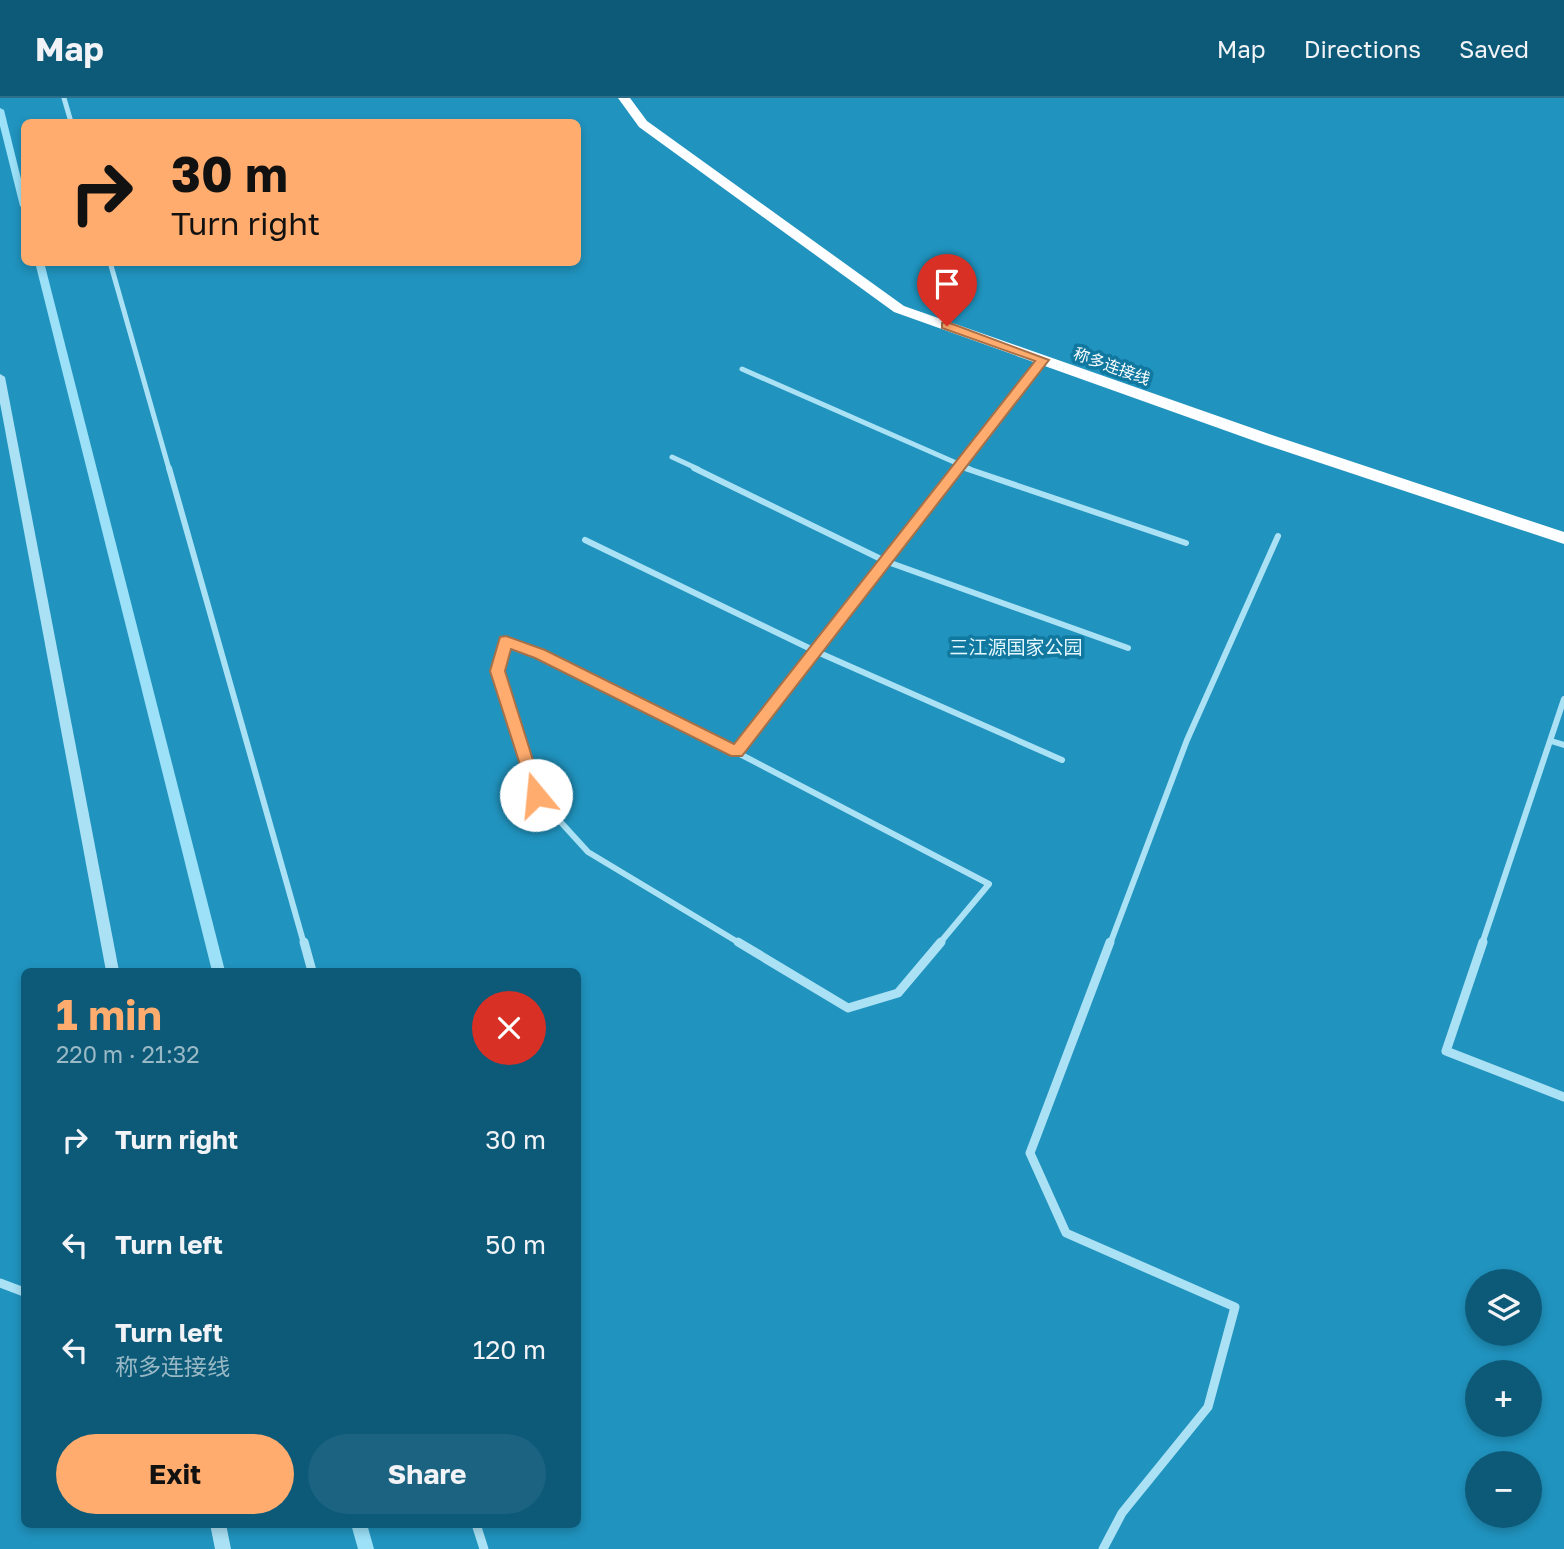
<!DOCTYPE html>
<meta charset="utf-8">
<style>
body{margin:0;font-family:"Golos Text","Noto Sans SC",sans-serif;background:#1b6380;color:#f1f3f6;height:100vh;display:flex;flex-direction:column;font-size:26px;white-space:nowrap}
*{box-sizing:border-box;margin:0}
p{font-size:23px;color:#9ab9c6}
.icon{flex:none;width:38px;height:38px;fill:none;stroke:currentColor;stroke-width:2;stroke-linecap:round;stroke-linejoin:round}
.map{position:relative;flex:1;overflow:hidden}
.side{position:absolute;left:21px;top:870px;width:560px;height:560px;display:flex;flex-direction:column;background:#0d5a78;border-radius:10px;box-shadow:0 4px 10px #0003}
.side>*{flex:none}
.hud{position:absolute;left:21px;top:21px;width:560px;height:147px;border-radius:10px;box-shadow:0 4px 10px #0003;background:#ffac6e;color:#111;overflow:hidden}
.controls{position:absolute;left:1465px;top:1171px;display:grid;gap:14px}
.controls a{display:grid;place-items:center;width:77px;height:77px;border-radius:50%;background:#0d5a78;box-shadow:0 4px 10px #0003;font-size:35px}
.pin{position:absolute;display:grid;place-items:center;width:60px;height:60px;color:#fff;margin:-72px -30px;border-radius:50% 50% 50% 0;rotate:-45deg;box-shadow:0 0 7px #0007}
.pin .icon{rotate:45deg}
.me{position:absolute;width:77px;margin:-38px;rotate:343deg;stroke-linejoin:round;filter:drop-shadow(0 0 5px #0008)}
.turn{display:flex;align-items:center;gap:24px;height:147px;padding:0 35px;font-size:32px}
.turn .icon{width:91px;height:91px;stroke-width:2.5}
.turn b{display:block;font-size:49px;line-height:60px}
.round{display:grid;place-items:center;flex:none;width:74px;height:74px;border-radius:37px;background:#1b6380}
.overview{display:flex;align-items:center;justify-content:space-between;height:119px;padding:0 35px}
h1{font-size:42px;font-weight:700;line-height:52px;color:#ffac6e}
.button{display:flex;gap:14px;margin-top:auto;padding:14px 35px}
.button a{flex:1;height:80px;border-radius:42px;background:#ffac6e;color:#111;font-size:28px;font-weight:700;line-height:80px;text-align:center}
.button a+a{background:#1b6380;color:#f1f3f6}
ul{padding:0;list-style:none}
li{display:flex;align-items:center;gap:21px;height:105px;padding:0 35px}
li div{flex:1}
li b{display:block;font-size:26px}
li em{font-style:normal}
header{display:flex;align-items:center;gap:42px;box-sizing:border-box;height:98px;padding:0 35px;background:#0d5a78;border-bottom:2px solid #2d6f8a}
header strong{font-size:33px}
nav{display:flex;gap:38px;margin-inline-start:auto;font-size:24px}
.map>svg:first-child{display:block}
.green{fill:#2093be;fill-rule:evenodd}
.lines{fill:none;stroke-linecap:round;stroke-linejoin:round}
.stream{fill:#9ce1f8;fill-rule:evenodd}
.minor-far2{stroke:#aae1f5;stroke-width:5}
.minor-far1{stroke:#aae1f5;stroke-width:6}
.minor{stroke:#aae1f5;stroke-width:9}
.tertiary{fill:#aae1f5;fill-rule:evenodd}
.trunk{fill:#fcfeff;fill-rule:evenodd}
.route{fill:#ffac6e;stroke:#a67048;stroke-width:2}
.labels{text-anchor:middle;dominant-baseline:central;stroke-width:7;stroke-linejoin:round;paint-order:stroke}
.far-street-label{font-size:16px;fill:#fff;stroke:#1178a0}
.park-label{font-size:19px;fill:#e5f8fe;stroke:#1178a0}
</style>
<header>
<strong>Map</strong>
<nav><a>Map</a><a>Directions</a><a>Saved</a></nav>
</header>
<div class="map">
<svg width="1564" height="1451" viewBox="0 0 1564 1451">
<rect width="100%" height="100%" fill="#1178a0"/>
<path class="green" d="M 0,0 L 1564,0 L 1564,1451 L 0,1451 ZM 24,24 L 578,24 L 578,164 L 24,164 ZM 24,873 L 578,873 L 578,1426 L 24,1426 ZM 1477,1183 L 1530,1183 L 1530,1236 L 1477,1236 ZM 1477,1274 L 1530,1274 L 1530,1326 L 1477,1326 ZM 1477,1365 L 1530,1365 L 1530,1418 L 1477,1418 Z"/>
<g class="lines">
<g class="stream">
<path d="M 0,10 L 4,12 L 24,93 L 24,111 L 20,108 L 0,28 Z"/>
<path d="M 35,164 L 44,164 L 225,873 L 212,873 Z"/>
<path d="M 351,1426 L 367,1426 L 374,1451 L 358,1451 Z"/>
</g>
<g class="minor-far2">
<path d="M 64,0 L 71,24"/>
<path d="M 110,164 L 169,371"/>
<path d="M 742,271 L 970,371"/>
<path d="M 672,359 L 698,371"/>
<path d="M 957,371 L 1043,262"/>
</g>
<g class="minor-far1">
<path d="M 169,370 L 304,846"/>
<path d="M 694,370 L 885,463 L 1128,550"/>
<path d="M 965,370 L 1186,445"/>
<path d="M 585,442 L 815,553 L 1062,662"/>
<path d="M 1551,643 L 1564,647"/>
<path d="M 736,654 L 959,370"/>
<path d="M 741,846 L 588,754 L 536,697 L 498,573 L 506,543 L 540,556 L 736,654 L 989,786 L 939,846"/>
<path d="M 1110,846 L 1187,642 L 1278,438"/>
<path d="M 1482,846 L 1564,601"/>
</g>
<g class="minor">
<path d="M 304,844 L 312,873"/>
<path d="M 738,844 L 848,910 L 898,895 L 941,844"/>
<path d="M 1483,844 L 1446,953 L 1564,999"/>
<path d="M 0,1185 L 24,1194"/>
<path d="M 476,1426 L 484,1451"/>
<path d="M 1103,1451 L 1122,1415 L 1208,1309 L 1235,1209 L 1066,1135 L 1030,1055 L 1110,844"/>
</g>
<g class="tertiary">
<path d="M 0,276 L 5,279 L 119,873 L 106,873 L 0,305 Z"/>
<path d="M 210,1426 L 226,1426 L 231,1451 L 215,1451 Z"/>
</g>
<path class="trunk" d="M 618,0 L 630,0 L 647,23 L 904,208 L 1275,338 L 1564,434 L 1564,446 L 1263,346 L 894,214 L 639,29 Z"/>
</g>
<path class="route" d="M 947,224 L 1049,262 L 742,658 L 731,658 L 535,560 L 511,551 L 505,573 L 544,697 L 536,703 L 531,701 L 490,573 L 500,539 L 506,538 L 545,552 L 734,646 L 1035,263 L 942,230 L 942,225 Z"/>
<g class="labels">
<g class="far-street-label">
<text transform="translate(1112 268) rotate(20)">称多连接线</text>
</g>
<g class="park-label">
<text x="1016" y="548">三江源国家公园</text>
</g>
</g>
</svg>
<div class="controls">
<a><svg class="icon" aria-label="layers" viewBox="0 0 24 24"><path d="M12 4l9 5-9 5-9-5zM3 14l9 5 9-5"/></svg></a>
<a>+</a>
<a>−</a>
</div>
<div class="pin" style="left:947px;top:228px;background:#d93025"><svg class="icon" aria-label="arrive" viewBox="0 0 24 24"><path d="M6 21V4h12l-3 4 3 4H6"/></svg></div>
<svg class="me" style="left:536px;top:697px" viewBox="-20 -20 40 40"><circle r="19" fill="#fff"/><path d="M0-13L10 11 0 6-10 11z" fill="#ffac6e"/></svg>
<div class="hud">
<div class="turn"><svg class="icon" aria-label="right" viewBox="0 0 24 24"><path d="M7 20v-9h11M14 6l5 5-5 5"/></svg><div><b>30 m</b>Turn right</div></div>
</div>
<section class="side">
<div class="overview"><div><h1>1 min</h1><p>220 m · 21:32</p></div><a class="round" style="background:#d93025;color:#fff"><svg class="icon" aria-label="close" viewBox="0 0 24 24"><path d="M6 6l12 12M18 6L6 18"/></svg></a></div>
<ul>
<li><svg class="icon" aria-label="right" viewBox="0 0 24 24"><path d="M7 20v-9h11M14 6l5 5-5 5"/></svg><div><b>Turn right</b></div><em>30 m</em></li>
<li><svg class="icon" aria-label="left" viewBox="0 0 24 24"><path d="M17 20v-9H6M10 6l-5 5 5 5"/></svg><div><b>Turn left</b></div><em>50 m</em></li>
<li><svg class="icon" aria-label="left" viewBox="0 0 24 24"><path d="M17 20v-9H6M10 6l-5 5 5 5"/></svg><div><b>Turn left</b><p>称多连接线</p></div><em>120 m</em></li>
</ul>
<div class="button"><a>Exit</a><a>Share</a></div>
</section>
</div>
